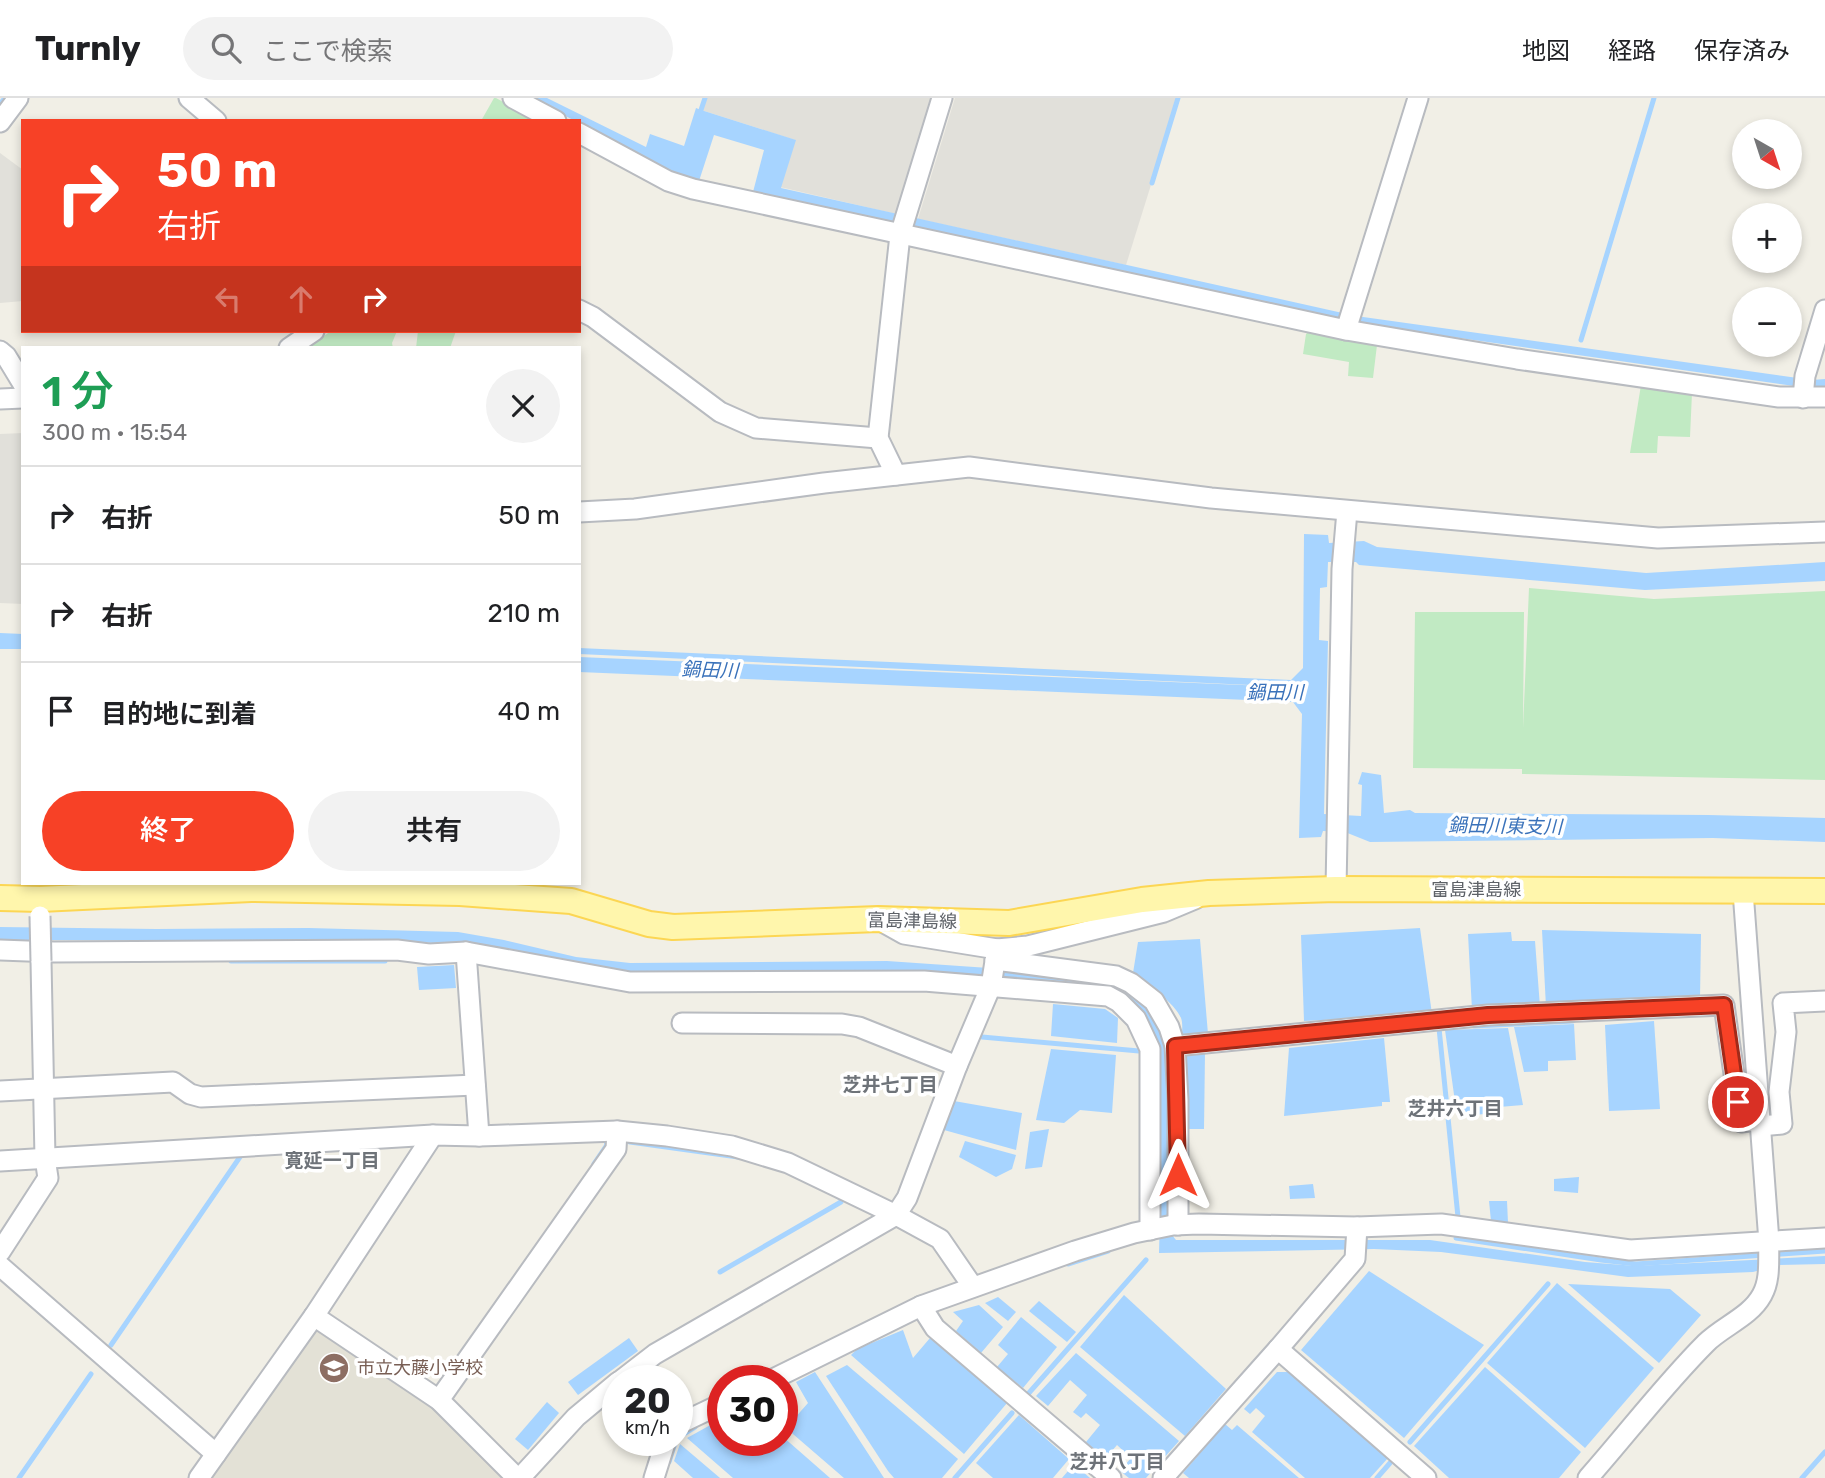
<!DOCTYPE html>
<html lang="ja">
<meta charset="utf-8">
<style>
body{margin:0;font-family:Rubik,"Noto Sans JP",sans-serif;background:#f2f2f2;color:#202124;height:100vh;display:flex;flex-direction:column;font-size:26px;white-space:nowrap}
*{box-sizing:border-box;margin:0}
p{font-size:23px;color:#757577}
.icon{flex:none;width:38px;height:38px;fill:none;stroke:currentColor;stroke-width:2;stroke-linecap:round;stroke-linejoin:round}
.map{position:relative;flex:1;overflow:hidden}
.sheet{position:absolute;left:21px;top:248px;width:560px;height:539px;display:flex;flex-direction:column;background:#fff;border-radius:0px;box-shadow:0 4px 10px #0003}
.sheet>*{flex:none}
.banner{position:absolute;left:21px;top:21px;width:560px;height:214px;border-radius:0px;box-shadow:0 4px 10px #0003;background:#f74126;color:#fff;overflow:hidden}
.needle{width:46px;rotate:141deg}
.fabs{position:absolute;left:1732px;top:21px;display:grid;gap:14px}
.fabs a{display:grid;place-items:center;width:70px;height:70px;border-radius:50%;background:#fff;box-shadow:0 4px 10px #0003;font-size:35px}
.speed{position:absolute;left:602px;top:1267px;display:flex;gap:14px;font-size:35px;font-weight:700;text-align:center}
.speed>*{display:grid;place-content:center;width:91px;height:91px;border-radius:50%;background:#fff;box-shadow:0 4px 10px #0003;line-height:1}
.speed small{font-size:18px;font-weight:400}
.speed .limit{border:10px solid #d22;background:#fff;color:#111}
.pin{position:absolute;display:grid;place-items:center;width:60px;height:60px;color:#fff;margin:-30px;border:4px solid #fff;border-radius:50%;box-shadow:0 2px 7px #0007}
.me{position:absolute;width:77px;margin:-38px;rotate:0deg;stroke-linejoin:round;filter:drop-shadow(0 0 5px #0008)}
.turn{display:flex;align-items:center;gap:24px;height:147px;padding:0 21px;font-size:32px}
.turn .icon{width:91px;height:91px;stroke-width:2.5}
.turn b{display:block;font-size:49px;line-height:60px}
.lanes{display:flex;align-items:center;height:66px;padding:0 21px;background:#0003;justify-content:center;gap:35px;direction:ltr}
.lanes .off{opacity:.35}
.round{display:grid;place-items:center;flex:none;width:74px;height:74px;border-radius:37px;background:#f2f2f2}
.headline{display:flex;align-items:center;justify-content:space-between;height:119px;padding:0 21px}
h1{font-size:42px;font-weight:600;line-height:52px;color:#1e9e55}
.button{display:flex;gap:14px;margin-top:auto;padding:14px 21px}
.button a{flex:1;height:80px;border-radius:42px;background:#f74126;color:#fff;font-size:28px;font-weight:600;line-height:80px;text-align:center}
.button a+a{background:#f2f2f2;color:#202124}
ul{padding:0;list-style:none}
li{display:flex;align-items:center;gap:21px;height:98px;padding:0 21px;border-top:2px solid #e0e0e0}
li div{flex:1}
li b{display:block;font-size:26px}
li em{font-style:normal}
header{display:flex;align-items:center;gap:42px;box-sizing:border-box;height:98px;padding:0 35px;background:#fff;border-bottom:2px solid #e0e0e0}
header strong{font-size:33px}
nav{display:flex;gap:38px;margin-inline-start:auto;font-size:24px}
.search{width:490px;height:63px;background:#f2f2f2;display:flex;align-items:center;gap:18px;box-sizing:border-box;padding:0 24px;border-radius:38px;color:#757577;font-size:26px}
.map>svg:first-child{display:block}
.industrial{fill:#e1e0da}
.education{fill:#e3e1d6}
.green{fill:#c1eac3}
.water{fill:#a7d4ff}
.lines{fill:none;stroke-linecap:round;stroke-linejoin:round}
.stream{stroke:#a7d4ff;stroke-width:5}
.minor-casing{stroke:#b8bbc0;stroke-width:23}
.major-casing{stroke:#fcd653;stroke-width:28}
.minor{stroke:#fff;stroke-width:19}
.major{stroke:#fff6ac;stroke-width:24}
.minor-bridge-casing{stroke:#b8bbc0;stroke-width:23;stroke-linecap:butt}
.minor-bridge{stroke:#fff;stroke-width:19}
.route-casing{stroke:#a12a19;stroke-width:18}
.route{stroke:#f74126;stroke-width:12}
.labels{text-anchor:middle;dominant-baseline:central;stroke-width:7;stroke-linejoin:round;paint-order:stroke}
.street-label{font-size:18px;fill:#5d6167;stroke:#fff}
.education-label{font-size:18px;fill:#785e54;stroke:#fff;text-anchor:start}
.water-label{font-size:19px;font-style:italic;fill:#3a72ba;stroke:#fff}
.neighbourhood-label{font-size:19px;font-weight:bold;fill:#6e7379;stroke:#fff}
</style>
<header>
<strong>Turnly</strong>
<div class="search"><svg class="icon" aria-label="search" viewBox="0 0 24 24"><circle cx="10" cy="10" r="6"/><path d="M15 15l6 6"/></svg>ここで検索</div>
<nav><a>地図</a><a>経路</a><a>保存済み</a></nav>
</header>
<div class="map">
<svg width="1825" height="1380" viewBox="0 0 1825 1380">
<rect width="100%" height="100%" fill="#f1efe6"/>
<g class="industrial">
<path d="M 705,0 L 932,0 L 896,116 L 780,89 L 795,42 L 701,12 Z"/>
<path d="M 955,0 L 1178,0 L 1126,167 L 918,121 Z"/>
<path d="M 0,55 L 23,72 L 23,203 L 0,205 Z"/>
<path d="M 23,335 L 23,506 L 0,505 L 0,336 Z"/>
</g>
<path class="education" d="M 322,1231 L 437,1308 L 506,1380 L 212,1380 L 313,1233 Z"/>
<g class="green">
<path d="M 494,0 L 496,0 L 537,23 L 481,23 Z"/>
<path d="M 1311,232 L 1377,247 L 1373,280 L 1348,278 L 1349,264 L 1303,256 L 1306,236 Z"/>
<path d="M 331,233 L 397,233 L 392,245 L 393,250 L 307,250 Z"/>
<path d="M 418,233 L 456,233 L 450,250 L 416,250 Z"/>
<path d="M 1641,287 L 1692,295 L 1690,339 L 1658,338 L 1657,355 L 1630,355 Z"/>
<path d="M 1529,490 L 1654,501 L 1825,493 L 1825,682 L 1522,676 L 1522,671 L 1413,670 L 1415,514 L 1524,514 L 1523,630 Z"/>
</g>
<g class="water">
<path d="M 532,0 L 547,0 L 646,49 L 650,36 L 684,48 L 696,10 L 701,12 L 796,42 L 781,90 L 1356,218 L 1812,282 L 1825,281 L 1825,288 L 1801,289 L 1355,225 L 753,94 L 764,52 L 714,37 L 699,83 L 671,77 L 579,25 L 579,23 L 575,23 Z"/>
<path d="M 1304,436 L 1328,437 L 1329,445 L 1364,443 L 1377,449 L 1646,475 L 1825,464 L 1825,483 L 1645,492 L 1359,467 L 1356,464 L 1328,464 L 1327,489 L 1320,490 L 1319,542 L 1328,543 L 1324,716 L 1361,718 L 1362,687 L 1358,686 L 1362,674 L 1381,677 L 1384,715 L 1410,712 L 1415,715 L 1708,717 L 1825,720 L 1825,744 L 1713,740 L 1370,744 L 1345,734 L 1323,733 L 1321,739 L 1299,740 L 1302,616 L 1293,604 L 579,574 L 579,559 L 1291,589 L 579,556 L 579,550 L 1291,582 L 1303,570 Z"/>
<path d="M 0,535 L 23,536 L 23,551 L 0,551 Z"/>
<path d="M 0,829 L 156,831 L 309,830 L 458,834 L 504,842 L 576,859 L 630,865 L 887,863 L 1090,877 L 1146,900 L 1169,951 L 1169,1121 L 1172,1137 L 1176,1142 L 1430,1142 L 1585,1164 L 1636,1168 L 1825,1158 L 1825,1166 L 1779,1167 L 1753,1174 L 1628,1179 L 1441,1154 L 1374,1151 L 1159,1155 L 1161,1078 L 1156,947 L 1133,905 L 936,875 L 884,872 L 621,875 L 447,846 L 403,843 L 0,842 Z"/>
<path d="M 1420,830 L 1432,916 L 1304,923 L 1301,837 Z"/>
<path d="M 1542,832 L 1701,836 L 1700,900 L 1546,909 Z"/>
<path d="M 1511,834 L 1512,843 L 1535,843 L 1540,909 L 1472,912 L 1468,836 Z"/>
<path d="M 1200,841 L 1208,936 L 1182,938 C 1182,933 1183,925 1181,920 C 1175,905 1146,885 1133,875 L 1138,844 Z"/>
<path d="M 454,867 L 456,890 L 419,892 L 417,869 Z"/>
<path d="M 1053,906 L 1105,911 L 1118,920 L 1117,945 L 1051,938 Z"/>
<path d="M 1654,923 L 1660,1011 L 1609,1013 L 1605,927 Z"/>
<path d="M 1574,926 L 1576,962 L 1548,963 L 1548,973 L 1524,974 L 1514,929 Z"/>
<path d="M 1508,930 L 1523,1007 L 1499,1009 L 1500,1015 L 1457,1018 L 1445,932 Z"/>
<path d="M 1384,940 L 1390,1004 L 1382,1004 L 1382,1008 L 1284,1018 L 1289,950 Z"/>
<path d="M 1051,951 L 1116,957 L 1112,1015 L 1080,1012 L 1064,1025 L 1036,1022 Z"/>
<path d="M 1205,955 L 1204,1031 L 1184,1031 L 1186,957 Z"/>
<path d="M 954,1003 L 1022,1015 L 1016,1052 L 944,1032 Z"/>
<path d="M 1049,1031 L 1042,1069 L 1025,1071 L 1030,1034 Z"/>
<path d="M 965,1043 L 1016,1057 L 1012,1071 L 996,1079 L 959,1059 Z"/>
<path d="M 1579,1079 L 1578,1095 L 1554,1093 L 1554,1081 Z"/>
<path d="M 1313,1086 L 1315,1100 L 1290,1101 L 1289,1088 Z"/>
<path d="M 1489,1103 L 1507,1103 L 1508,1125 L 1491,1123 Z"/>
<path d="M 1369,1173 L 1484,1247 L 1404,1340 L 1301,1252 Z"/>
<path d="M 1557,1185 L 1654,1270 L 1585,1350 L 1487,1265 Z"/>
<path d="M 1568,1186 L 1670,1191 L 1701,1217 L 1659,1265 Z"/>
<path d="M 1124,1197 L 1226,1291 L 1185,1338 L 1080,1249 Z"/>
<path d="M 998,1199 L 1016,1214 L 1008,1223 L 985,1205 Z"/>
<path d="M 1039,1203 L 1076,1234 L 1067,1244 L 1029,1213 Z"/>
<path d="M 979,1207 L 1003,1229 L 981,1255 L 956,1233 L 963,1223 L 953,1214 Z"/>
<path d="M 1021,1219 L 1057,1249 L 1023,1290 L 997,1269 L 1008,1256 L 998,1247 Z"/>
<path d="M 903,1232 L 913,1260 L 930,1240 L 1007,1305 L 964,1356 L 851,1257 L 857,1251 Z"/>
<path d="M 629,1240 L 638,1253 L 578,1297 L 568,1284 Z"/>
<path d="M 1076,1255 L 1179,1343 L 1146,1380 L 1129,1380 L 1120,1373 L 1131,1360 L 1117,1347 L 1105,1361 L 1086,1344 L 1100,1327 L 1086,1315 L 1081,1320 L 1073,1314 L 1087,1297 L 1070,1282 L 1048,1308 L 1036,1298 Z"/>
<path d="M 847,1267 L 958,1361 L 942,1380 L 894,1380 L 888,1373 L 826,1278 Z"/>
<path d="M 1485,1269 L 1581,1354 L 1559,1380 L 1449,1380 L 1414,1348 Z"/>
<path d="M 815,1274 L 884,1380 L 844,1380 L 786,1330 L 808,1305 L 796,1284 Z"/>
<path d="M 1277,1274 L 1289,1274 L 1388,1360 L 1370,1380 L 1305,1380 L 1252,1334 L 1265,1318 L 1256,1310 L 1250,1316 L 1244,1311 Z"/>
<path d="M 547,1304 L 559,1315 L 528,1352 L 515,1341 Z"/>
<path d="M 1019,1317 L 1069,1361 L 1053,1380 L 993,1380 L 976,1365 Z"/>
<path d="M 723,1320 L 723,1342 L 782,1342 L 782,1338 L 830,1380 L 733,1380 L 687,1340 Z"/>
<path d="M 1225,1326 L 1232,1332 L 1237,1327 L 1299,1380 L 1189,1380 L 1183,1375 Z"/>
<path d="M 680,1346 L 720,1380 L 693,1380 L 674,1363 Z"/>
<path d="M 1074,1366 L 1090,1380 L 1062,1380 Z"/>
</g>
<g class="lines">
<g class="stream">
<path d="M 0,6 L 5,0"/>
<path d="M 701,12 L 705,0"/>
<path d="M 1152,85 L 1178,0"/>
<path d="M 1581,242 L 1654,0"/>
<path d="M 231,863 L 385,863"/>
<path d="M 1474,928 L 1573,923"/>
<path d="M 1437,930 L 1439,930 L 1458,1119"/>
<path d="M 982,939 L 1139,953"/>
<path d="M 630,1044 L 738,1059"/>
<path d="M 594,1066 L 607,1047 L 606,1042"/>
<path d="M 1456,1140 L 1601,1162 L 1636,1166 L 1825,1153"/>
<path d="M 1068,1166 L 1108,1153"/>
<path d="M 720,1174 L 841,1104 L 841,1100 L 838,1099"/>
<path d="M 111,1247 L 242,1056"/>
<path d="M 1028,1296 L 1146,1162"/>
<path d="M 677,1340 L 695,1329"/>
<path d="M 1410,1344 L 1548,1186"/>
<path d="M 669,1364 L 676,1342"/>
<path d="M 19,1380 L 91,1276"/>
<path d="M 955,1380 L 1012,1315"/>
<path d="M 1377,1380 L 1390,1365"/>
<path d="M 1802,1380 L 1825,1354"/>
</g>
<g class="minor-casing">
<g id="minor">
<path d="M 189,0 L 216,23"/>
<path d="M 513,0 L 556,23"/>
<path d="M 0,24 L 18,0"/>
<path d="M 579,35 L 668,83 L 693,91 L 1346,232 L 1517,261 L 1779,299 L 1825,299"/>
<path d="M 579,212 L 593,219 L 720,314 L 756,330 L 878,340"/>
<path d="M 1346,232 L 1418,0"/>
<path d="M 289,250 L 314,233"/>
<path d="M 0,253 L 6,258 L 23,286"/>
<path d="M 1803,300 L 1805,278 L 1825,212"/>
<path d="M 0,301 L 23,300"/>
<path d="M 896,377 L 878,340 L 900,137 L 942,0"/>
<path d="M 579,414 L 635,411 L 824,385 L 969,369 L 1211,400 L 1658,440 L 1825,434"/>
<path d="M 1336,791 L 1342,471 L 1347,413"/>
<path d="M 997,851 L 1028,848 L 1164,814 L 1195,801"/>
<path d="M 0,852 L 54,854 L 397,852 L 429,856 L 466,854 L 630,884 L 924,883 L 1108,898 L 1119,904 L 1136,921 L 1150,951 L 1150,1132"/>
<path d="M 466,854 L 479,1038"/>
<path d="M 995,862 L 1116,878 L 1131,885 L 1154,903 L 1169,929 L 1175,948 L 1178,1002 L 1178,1127"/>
<path d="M 682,925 L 842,926 L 859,929 L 957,968"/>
<path d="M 1175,948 L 1488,917 L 1724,907 L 1741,1024 L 1760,1022"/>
<path d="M 0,993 L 173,984 L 190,996 L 201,999 L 475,987"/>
<path d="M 1760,1028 L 1782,1026 L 1779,994 L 1786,934 L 1783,905 L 1825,903"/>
<path d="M 0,1063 L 433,1037 L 479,1038 L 617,1033 L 667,1038 L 732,1048 L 788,1065 L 896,1117 L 907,1100 L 957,968 L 991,888 L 997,851 L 904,836 L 879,822"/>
<path d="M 0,1154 L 48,1080 L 45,1060 L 41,863"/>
<path d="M 0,1168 L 216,1356"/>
<path d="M 921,1208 L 935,1230 L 1111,1380"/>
<path d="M 314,1218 L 439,1302 L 517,1380"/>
<path d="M 1278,1251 L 1426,1380"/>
<path d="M 620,1283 L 655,1256 L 896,1117 L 940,1141 L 973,1189"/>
<path d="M 769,1283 L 921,1208 L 1075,1153 L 1134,1135 L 1173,1127 L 1199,1126 L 1357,1129 L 1441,1126 L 1630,1152 L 1825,1140"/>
<path d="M 439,1302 L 616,1051 L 617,1033"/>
<path d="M 677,1327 L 723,1305"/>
<path d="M 199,1380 L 314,1218 L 433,1037"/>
<path d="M 520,1380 L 576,1319 L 618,1284"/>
<path d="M 654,1380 L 666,1342"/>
<path d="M 1163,1380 L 1278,1251 L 1355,1161 L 1357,1129"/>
<path d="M 1588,1380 C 1627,1336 1664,1287 1706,1245 C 1723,1228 1750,1219 1762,1197 C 1771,1181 1768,1161 1769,1144 L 1743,793"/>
</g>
</g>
<g class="major-casing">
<path id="major" d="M 0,800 L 40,801 L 251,791 L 460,795 L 571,803 L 649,826 L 673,829 L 878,821 L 1009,825 L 1142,802 L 1209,795 L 1336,791 L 1825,793"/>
</g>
<use href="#minor" class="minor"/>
<use href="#major" class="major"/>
<g class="minor-bridge-casing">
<path id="minor-bridge" d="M 40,818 L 41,863"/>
</g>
<use href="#minor-bridge" class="minor-bridge"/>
</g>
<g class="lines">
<g class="route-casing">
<path id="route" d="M 1178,1077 L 1175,948 L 1488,917 L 1724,907 L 1738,1004"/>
</g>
<use href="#route" class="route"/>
</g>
<defs>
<g id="school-disc" transform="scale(1.575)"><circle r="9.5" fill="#8d6e63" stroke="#fff"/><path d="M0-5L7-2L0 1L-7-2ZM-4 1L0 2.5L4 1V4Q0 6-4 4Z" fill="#fff"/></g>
</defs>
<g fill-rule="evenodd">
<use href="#school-disc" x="334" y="1270"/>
</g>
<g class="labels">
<g class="street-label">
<text x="1476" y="792">富島津島線</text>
<text transform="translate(912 823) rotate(1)">富島津島線</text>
</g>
<g class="education-label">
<text x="357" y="1270">市立大藤小学校</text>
</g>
<g class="water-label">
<text transform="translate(710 572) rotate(2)">鍋田川</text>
<text x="1275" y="594">鍋田川</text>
<text transform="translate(1505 728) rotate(1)">鍋田川東支川</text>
</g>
<g class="neighbourhood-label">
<text x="890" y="986">芝井七丁目</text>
<text x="1455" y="1010">芝井六丁目</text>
<text x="332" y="1062">寛延一丁目</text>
<text x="1117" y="1363">芝井八丁目</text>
</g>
</g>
</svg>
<div class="fabs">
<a><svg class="needle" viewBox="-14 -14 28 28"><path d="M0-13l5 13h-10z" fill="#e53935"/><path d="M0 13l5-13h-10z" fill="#757577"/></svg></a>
<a>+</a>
<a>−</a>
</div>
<div class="speed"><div>20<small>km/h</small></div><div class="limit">30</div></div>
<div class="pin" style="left:1738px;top:1004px;background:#d93025"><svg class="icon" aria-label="arrive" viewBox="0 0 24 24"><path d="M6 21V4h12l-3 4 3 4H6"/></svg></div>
<svg class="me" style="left:1178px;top:1077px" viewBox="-20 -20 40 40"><path d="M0-17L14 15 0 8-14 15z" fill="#f74126" stroke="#fff" stroke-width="4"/></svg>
<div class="banner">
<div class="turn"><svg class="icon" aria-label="right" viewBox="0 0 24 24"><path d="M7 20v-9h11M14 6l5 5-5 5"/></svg><div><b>50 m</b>右折</div></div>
<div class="lanes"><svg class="icon off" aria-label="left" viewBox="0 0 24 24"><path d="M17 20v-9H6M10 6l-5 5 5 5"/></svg><svg class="icon off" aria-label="ahead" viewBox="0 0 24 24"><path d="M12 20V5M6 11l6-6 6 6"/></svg><svg class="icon" aria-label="right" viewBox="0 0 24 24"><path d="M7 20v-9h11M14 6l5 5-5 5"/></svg></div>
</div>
<section class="sheet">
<div class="headline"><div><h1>1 分</h1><p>300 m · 15:54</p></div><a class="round"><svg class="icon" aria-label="close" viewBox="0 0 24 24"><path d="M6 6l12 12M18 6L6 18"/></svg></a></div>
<ul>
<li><svg class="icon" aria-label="right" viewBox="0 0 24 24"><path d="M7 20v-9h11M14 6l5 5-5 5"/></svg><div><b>右折</b></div><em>50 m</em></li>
<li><svg class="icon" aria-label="right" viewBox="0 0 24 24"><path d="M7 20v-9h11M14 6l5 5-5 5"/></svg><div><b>右折</b></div><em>210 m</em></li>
<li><svg class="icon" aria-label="arrive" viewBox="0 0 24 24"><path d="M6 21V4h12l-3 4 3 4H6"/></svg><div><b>目的地に到着</b></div><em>40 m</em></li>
</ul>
<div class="button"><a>終了</a><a>共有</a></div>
</section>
</div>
